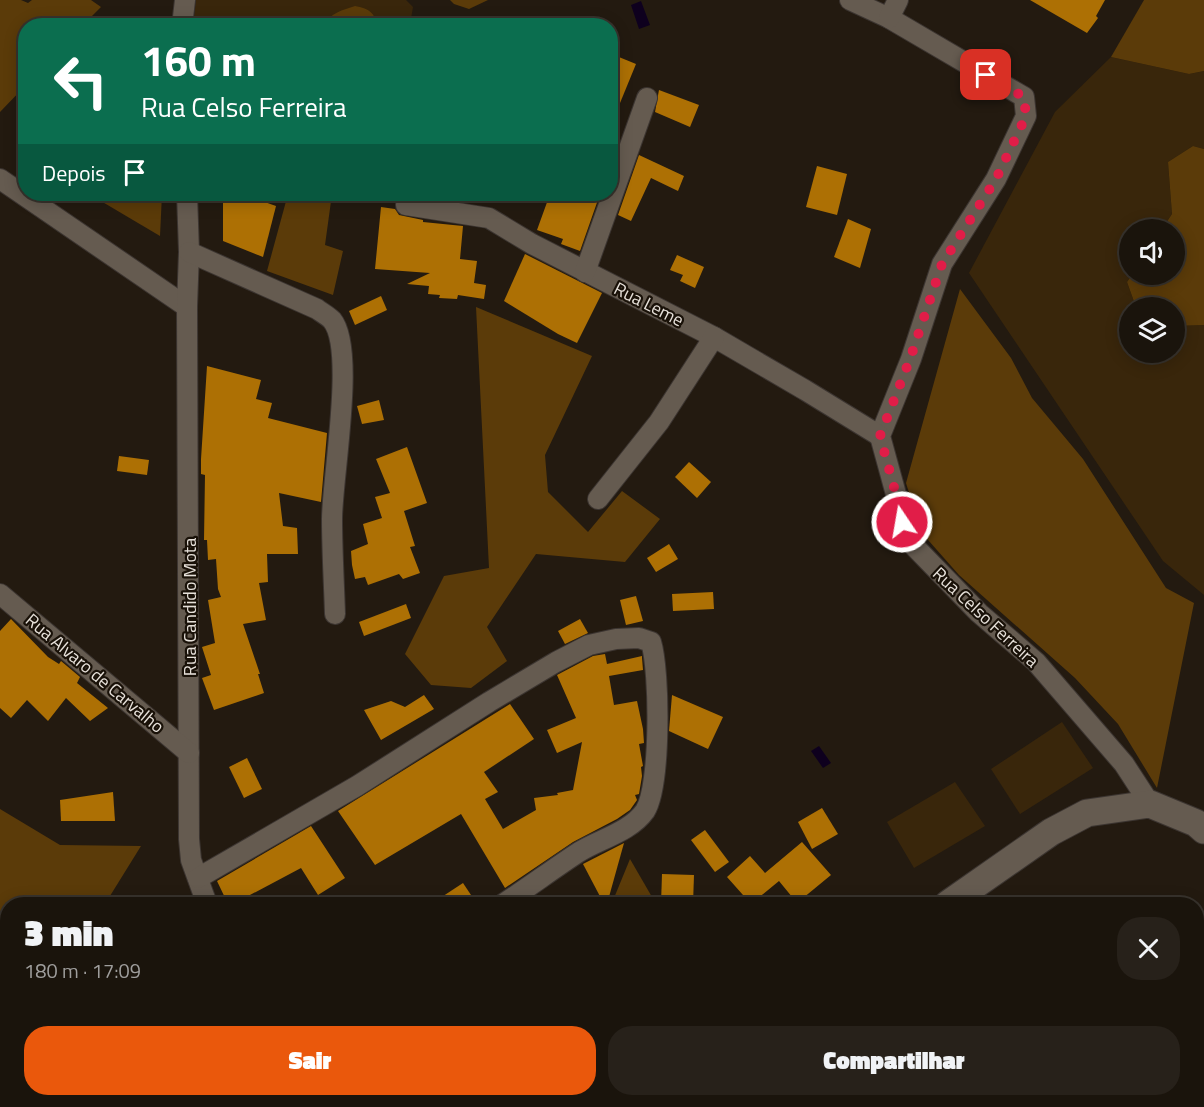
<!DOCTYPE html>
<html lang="pt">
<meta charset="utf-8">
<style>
body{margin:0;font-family:"Titillium Web",sans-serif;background:#27211a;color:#f1f3f6;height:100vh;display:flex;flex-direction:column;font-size:22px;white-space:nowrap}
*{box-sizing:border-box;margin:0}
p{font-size:20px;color:#9f9e9d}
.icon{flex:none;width:33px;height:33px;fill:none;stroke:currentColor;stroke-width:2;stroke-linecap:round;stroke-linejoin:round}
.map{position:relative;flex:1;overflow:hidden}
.panel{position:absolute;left:0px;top:897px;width:1204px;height:210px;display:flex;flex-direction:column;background:#1a140c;border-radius:24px 24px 0 0;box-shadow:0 3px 15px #0003,0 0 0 2px #38332d}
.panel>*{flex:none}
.banner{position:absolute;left:18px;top:18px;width:600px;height:183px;border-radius:24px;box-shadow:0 3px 15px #0003,0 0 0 2px #38332d;background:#0b6e4f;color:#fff;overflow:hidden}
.controls{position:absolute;left:1119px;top:219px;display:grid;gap:12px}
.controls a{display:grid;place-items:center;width:66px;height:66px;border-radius:50%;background:#1a140c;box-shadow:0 3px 15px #0003,0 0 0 2px #38332d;font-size:30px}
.pin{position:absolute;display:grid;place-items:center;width:51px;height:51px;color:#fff;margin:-26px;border-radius:12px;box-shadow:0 3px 9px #0006}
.me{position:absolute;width:66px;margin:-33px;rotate:348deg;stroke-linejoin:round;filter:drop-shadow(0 0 4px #0008)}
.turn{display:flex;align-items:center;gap:21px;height:126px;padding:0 24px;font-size:27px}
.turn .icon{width:78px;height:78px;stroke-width:2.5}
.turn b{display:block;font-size:42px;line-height:51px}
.then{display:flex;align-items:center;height:57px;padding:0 24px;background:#0003;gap:12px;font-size:22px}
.round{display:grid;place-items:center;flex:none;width:63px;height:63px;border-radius:24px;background:#27211a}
.head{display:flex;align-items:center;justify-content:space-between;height:102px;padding:0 24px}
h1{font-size:36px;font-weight:800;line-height:45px}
.primary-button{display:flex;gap:12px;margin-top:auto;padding:12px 24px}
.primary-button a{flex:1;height:69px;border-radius:24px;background:#ea580c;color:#fff;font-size:24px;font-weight:800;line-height:69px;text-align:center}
.primary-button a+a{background:#27211a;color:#f1f3f6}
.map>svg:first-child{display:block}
.green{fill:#39260b}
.forest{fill:#5b3b09}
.water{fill:#0e001e}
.building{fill:#ad7004}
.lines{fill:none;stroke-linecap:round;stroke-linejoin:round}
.street-casing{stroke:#3c3531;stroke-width:22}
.secondary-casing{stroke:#3c3531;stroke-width:29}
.street{stroke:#655b50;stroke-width:20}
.secondary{stroke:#655b50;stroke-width:27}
.route{stroke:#e11d48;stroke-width:10;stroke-dasharray:0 18}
.labels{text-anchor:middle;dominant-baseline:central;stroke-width:4.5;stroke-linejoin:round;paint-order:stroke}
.street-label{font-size:18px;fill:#e7e1da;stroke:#191108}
</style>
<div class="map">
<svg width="1204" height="1107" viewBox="0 0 1204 1107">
<rect width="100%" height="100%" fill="#231a10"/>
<g class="green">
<path d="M 196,0 L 406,0 L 413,7 L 410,25 L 378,25 L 375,16 L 325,22 L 324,25 L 193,26 Z"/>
<path d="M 1111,57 L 1189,74 L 1204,71 L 1204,149 L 1193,146 L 1168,162 L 1172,214 L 1162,229 L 1130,230 L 1130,274 L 1132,275 L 1127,282 L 1136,307 L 1130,308 L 1130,352 L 1174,352 L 1175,326 L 1204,325 L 1204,595 L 1163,561 L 969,273 L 1055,112 Z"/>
<path d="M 1062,722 L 1093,768 L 1020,814 L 991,769 Z"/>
<path d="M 955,782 L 985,826 L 914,868 L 887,822 Z"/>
<path d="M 1204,1025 L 1204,1107 L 996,1107 L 1007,1100 L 1197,1100 L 1197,1029 Z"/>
</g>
<g class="forest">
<path d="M 0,0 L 21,0 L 28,3 L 32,0 L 91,0 L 101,7 L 83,25 L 26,26 L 25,86 L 0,112 Z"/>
<path d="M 450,0 L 488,0 L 469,9 L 454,4 Z"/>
<path d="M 1144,0 L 1204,0 L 1204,71 L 1189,74 L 1111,57 Z"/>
<path d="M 355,6 C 369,8 374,13 378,25 L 324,25 C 330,13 343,10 355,6 Z"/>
<path d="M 1193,146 L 1204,149 L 1204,325 L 1175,326 L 1174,308 L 1136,307 L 1127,282 L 1132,275 L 1174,274 L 1174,230 L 1162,229 L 1172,214 L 1168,162 Z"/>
<path d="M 89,194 L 162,194 L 160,236 Z"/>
<path d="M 288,194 L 332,194 L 325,245 L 343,251 L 333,295 L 267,271 Z"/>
<path d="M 960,289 L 1011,358 L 1032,398 L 1083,459 L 1166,588 L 1194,603 L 1157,788 L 1118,724 L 1075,678 L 959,575 L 921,532 L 906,483 Z"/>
<path d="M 476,307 L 592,356 L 545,455 L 548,492 L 588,532 L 622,491 L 660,519 L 625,562 L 536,554 L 487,627 L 507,661 L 471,688 L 431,685 L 405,654 L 444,576 L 489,568 Z"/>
<path d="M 0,809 L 60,845 L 141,846 L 105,904 L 8,904 L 8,1100 L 204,1100 L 205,1107 L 0,1107 Z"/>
<path d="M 630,859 L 652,897 L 652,904 L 616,904 L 614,898 Z"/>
</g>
<g class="water">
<path d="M 641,1 L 650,25 L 639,29 L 631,5 Z"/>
<path d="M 819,746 L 831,763 L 823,768 L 811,751 Z"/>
</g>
<g class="building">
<path d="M 1030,0 L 1105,0 L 1096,16 L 1098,18 L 1087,33 Z"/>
<path d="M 614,55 L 636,64 L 611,125 L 610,64 Z"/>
<path d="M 659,90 L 699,105 L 690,127 L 655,112 Z"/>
<path d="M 610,143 L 617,146 L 610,165 Z"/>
<path d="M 639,155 L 684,176 L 678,191 L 651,178 L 631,221 L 618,215 Z"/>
<path d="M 817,166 L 847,174 L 837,215 L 806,207 Z"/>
<path d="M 223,194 L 242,194 L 276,206 L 263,257 L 223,241 Z"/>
<path d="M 550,194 L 600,194 L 580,251 L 561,244 L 563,239 L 537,230 Z"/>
<path d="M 381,207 L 395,209 L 399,215 L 423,220 L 423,222 L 463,226 L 460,259 L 477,261 L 474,283 L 486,285 L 484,299 L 458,295 L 457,299 L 439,298 L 440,295 L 428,294 L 429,286 L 407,284 L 430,273 L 375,269 Z"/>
<path d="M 848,219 L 871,229 L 860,268 L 834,257 Z"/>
<path d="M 525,254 L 602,293 L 577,343 L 558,334 L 504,301 Z"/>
<path d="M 677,255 L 704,267 L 695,288 L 680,281 L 683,275 L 670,270 Z"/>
<path d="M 381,296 L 387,310 L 355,325 L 349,311 Z"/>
<path d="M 207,366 L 261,380 L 256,399 L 272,403 L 268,418 L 327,433 L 321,502 L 279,493 L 283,526 L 297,528 L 298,554 L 267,554 L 268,582 L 259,583 L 266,620 L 243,624 L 260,674 L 258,674 L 264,693 L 214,710 L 202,678 L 211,675 L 202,647 L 215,643 L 208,600 L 221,597 L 218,589 L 216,559 L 208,560 L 207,540 L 204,540 L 205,475 L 201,474 L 201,459 Z"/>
<path d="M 379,400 L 384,420 L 362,424 L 357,406 Z"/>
<path d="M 407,447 L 427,503 L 404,511 L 415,546 L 410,547 L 420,573 L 403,579 L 399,574 L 368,585 L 365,577 L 355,579 L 352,565 L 351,551 L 368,544 L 363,524 L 382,518 L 375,497 L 390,493 L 376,459 Z"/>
<path d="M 119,456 L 149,460 L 147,475 L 117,471 Z"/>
<path d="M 689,462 L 711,482 L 697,498 L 675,477 Z"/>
<path d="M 669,544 L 678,559 L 656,572 L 647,558 Z"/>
<path d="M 713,592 L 714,609 L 673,611 L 672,594 Z"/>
<path d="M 636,596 L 643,621 L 626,625 L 620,600 Z"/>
<path d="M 406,604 L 411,618 L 364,636 L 359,622 Z"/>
<path d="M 11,619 L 48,657 L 59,664 L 61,661 L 80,677 L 77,683 L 108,708 L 90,721 L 66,698 L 48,721 L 27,700 L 11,718 L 0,708 L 0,631 Z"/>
<path d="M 580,619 L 588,633 L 565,644 L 558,631 Z"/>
<path d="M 605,654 L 607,664 L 642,656 L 642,658 L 643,670 L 609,676 L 614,705 L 637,701 L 643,729 L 644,743 L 639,744 L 643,766 L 641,767 L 642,776 L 639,794 L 635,795 L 637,800 L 630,810 L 617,819 L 573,842 L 505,888 L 461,814 L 375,865 L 338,811 L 510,704 L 534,739 L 484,772 L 498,792 L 485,799 L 503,829 L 536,810 L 534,798 L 558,795 L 557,793 L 573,790 L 582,742 L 557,753 L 547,730 L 576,718 L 557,675 L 593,656 Z"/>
<path d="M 424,695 L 434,709 L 381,740 L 364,710 L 391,701 L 405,707 Z"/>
<path d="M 672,695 L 723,717 L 708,749 L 669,731 Z"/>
<path d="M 247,758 L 262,789 L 244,798 L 229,767 Z"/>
<path d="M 113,792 L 115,821 L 61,821 L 60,800 Z"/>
<path d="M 822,808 L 838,834 L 812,849 L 798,822 Z"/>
<path d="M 311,826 L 345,878 L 318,895 L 301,868 L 233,904 L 228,904 L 217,881 Z"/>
<path d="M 705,830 L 729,862 L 715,872 L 691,840 Z"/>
<path d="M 802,842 L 831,875 L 797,903 L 779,881 L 751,904 L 727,877 L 750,856 L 765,873 Z"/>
<path d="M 624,843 L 607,904 L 604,904 L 583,864 Z"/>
<path d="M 662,874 L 694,875 L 693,904 L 661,904 Z"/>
<path d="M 463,883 L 477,904 L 431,904 Z"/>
</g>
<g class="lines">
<g class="street-casing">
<g id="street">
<path d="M 850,0 L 889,18 L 1024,97 L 1026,116 L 996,179 L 942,264 L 911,359 L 880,436 L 897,498 L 902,522 L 913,545 L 979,613 L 1036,662 L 1124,764 L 1150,804"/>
<path d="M 889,18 L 898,0"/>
<path d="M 182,26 L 185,0"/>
<path d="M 0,179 L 187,307"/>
<path d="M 187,194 L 189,252 L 187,307 L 189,839 L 191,860 L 207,904"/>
<path d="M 406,205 L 489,218 L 532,244 L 714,337 L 805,390 L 880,436"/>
<path d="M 189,252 L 317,309 C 321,312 328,316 332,320 C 356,349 332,478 332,519 C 332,550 334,583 335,614"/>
<path d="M 585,272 L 647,98"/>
<path d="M 598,499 L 659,422 L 714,337"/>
<path d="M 0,594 L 189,753"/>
<path d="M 198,878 L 357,786 L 489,702 L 556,662 L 589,645 L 616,639 L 639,638 L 651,642 C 660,671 661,786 645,811 C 630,832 600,839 579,852 C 553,869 529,887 503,904"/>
<path d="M 266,1100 L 267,1107"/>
<path d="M 711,1107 L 716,1100"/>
</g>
</g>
<g class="secondary-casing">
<g id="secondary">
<path d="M 948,904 L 1051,832 L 1087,813 L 1150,804 L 1196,823 L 1204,830"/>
<path d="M 396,1107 L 416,1100"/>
</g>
</g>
<use href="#street" class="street"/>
<use href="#secondary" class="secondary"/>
</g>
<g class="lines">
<path class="route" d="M 902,522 L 897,498 L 880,436 L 910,359 L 942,264 L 996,179 L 1026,116 L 1024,97 L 986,75"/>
</g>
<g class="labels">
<g class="street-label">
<text transform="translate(649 304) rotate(27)">Rua Leme</text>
<text transform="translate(189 607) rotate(-90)">Rua Candido Mota</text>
<text transform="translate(986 617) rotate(43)">Rua Celso Ferreira</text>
<text transform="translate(95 673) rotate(40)">Rua Alvaro de Carvalho</text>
</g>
</g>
</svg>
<div class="controls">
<a><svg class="icon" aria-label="sound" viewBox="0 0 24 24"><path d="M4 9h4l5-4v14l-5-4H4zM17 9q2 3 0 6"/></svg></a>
<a><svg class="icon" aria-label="layers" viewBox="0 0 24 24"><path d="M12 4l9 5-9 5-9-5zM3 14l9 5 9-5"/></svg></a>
</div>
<div class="pin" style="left:986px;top:75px;background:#d93025"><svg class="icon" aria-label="arrive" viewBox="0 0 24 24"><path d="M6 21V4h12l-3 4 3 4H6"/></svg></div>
<svg class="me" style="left:902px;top:522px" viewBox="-20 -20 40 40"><circle r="17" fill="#e11d48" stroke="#fff" stroke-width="3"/><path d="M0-11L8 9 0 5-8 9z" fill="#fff"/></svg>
<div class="banner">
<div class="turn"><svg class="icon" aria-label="left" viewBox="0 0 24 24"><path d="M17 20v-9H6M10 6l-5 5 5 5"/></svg><div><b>160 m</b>Rua Celso Ferreira</div></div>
<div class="then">Depois<svg class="icon" aria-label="arrive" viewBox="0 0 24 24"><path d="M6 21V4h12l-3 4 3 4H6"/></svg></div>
</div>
<section class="panel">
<div class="head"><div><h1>3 min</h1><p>180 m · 17:09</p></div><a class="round"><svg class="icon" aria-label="close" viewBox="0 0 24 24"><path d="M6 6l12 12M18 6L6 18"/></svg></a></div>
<div class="primary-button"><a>Sair</a><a>Compartilhar</a></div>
</section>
</div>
